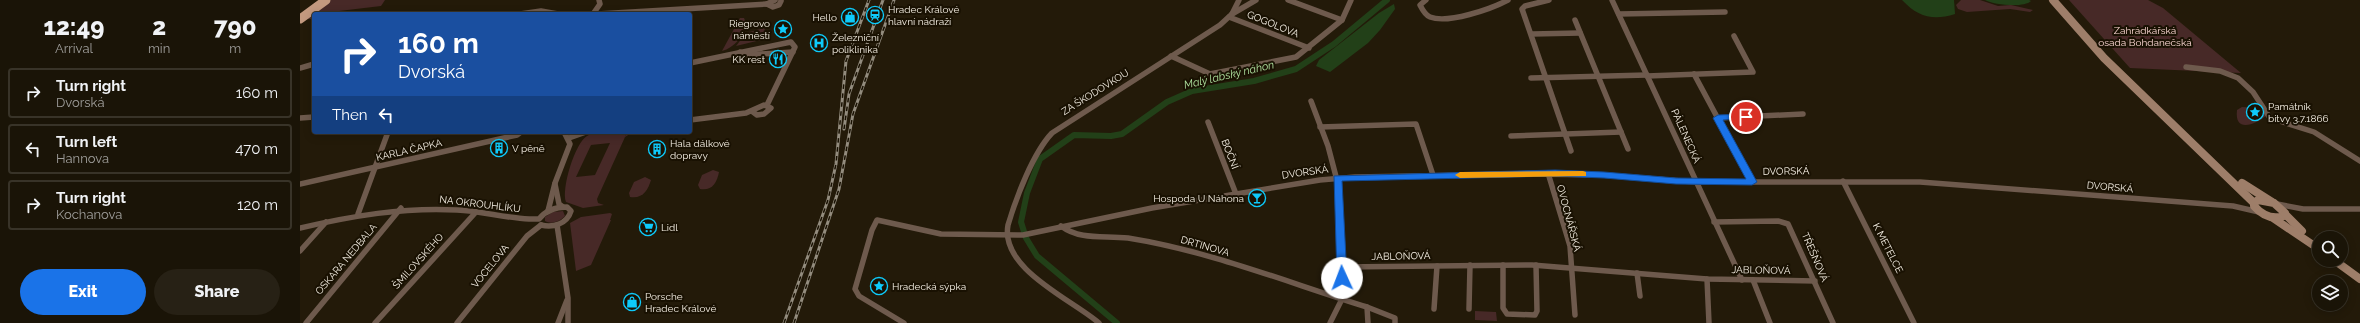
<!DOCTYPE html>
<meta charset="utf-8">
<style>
body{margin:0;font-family:Raleway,sans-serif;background:#272115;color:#f1f3f6;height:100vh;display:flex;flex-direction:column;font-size:15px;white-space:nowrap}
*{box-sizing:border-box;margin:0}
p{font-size:13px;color:#9f9e9b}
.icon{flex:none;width:22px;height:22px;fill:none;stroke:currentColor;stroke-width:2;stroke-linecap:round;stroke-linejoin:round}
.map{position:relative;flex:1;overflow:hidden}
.sheet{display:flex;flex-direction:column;background:#1a1407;width:300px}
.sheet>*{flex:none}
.guide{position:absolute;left:12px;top:12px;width:380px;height:122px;border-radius:4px;box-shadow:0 2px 10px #0003,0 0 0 1px #383328;background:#1a4fa0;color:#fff;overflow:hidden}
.tools{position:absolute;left:2012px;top:231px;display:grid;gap:8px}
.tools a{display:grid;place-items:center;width:36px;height:36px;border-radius:50%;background:#1a1407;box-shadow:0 2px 10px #0003,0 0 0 1px #383328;font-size:20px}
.pin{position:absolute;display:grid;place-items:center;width:34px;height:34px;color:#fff;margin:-17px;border:2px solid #fff;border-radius:50%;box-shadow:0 1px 4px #0007}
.me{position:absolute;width:44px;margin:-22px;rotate:358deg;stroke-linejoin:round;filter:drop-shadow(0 0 3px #0008)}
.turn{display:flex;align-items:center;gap:14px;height:84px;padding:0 20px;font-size:18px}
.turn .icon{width:52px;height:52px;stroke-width:2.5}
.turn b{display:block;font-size:28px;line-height:34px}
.then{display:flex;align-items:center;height:38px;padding:0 20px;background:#0003;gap:8px;font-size:15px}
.eta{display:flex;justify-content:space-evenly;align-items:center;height:68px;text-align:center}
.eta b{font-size:24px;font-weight:800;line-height:28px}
.cta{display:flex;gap:8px;margin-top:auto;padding:8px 20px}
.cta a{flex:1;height:46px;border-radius:24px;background:#1a73e8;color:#fff;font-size:16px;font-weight:800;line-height:46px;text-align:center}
.cta a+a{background:#272115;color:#f1f3f6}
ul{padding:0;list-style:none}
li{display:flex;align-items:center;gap:12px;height:50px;margin:0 8px 6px;padding:0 12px;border:2px solid #383328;border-radius:4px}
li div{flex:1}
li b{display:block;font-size:15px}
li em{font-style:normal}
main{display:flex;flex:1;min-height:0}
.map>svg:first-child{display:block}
.green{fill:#472927;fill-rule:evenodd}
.water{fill:#224018}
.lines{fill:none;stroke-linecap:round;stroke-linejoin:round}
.canal{stroke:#224018;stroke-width:6}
.street{stroke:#6e5a4d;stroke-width:5.5}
.secondary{stroke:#9e7e69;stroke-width:8}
.primary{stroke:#c3997f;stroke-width:9}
.rail-casing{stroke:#938c7e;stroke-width:3}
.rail{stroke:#191102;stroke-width:1.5;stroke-dasharray:4.5;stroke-linecap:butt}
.route{fill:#1a73e8;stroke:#114b97}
.slow{fill:#f59e0b}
.labels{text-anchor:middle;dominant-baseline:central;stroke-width:4;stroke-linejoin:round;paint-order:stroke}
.poi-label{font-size:10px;fill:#f6f0e5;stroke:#191102;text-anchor:start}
.street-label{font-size:10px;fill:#f6f0e5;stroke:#191102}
.park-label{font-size:10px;fill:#fbd7d3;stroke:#191102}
.water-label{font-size:11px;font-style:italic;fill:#afe19f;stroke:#191102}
</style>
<main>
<section class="sheet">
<div class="eta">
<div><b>12:49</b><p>Arrival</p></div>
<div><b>2</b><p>min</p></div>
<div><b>790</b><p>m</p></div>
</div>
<ul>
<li><svg class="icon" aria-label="right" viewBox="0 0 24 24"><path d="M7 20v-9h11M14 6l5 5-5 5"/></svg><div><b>Turn right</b><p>Dvorská</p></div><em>160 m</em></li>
<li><svg class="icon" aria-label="left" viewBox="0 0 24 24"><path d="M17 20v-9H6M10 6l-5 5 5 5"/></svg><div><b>Turn left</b><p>Hannova</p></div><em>470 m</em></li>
<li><svg class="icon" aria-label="right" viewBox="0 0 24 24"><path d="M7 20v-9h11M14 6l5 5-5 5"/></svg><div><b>Turn right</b><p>Kochanova</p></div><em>120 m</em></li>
</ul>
<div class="cta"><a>Exit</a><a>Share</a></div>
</section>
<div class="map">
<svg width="2060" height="323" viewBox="0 0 2060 323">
<rect width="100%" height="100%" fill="#231a09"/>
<g class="green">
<path d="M 31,0 L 85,0 L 81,6 L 14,14 L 14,19 L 5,19 Z"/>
<path d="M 1661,0 L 1680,0 L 1698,6 L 1711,5 L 1733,10 L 1730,12 L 1710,9 L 1667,12 L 1658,9 L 1656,5 Z"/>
<path d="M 1769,0 L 1848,0 L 1863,8 L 1941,73 L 1830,68 Z"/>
<path d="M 440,18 L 444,18 L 446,23 C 445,35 434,48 422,51 Z"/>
<path d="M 464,28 L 469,38 L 436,46 L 446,33 Z"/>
<path d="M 1942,107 L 1960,108 L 1966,116 C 1956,124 1934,134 1937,110 Z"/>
<path d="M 311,132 L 325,132 L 325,136 L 327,132 L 333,132 L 325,137 L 297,199 L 298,203 L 304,205 L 283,208 L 266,202 C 261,189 275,143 287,136 C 293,132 304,133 311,132 ZM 310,143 L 295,175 L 276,177 L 291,145 Z"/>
<path d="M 413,170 L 419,172 C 417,183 412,191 400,189 L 398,185 L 402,175 Z"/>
<path d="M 345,177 L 351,180 C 348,190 343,199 330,197 L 329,193 L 334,182 Z"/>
<path d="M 263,211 L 265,216 C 260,221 252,225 245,221 L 245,217 L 253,212 Z"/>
<path d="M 310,213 L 312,214 L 310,220 L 311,220 L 291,265 L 276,271 L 270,223 L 281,217 Z"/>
<path d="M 1175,311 L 1196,312 L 1197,321 L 1175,320 Z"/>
</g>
<g class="water">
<path d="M 1602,0 L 1654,0 L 1655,14 C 1633,21 1618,17 1602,0 Z"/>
<path d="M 1685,0 L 1729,0 L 1731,1 C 1724,8 1694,5 1685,0 Z"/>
<path d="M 1094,4 L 1095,9 L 1080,30 L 1068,43 L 1030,72 L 1016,66 L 1019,60 L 1079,13 Z"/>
</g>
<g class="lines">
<path class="canal" d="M 817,323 L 737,256 L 726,238 L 721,222 L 727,193 L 740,159 L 774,135 L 811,136 L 822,134 L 867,102 L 892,91 L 954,81 L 996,69 L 1034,44 L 1087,0"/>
<g class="street">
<path d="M 1126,0 L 1120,5 C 1122,9 1125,15 1130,17 C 1148,24 1191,9 1208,0"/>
<path d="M 1249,0 L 1225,6 L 1222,9 L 1271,151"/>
<path d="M 1312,0 L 1442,280"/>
<path d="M 467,4 L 473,7 L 479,5 L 481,1"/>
<path d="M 467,4 L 475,0"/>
<path d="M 220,14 L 241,11 L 258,14"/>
<path d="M 293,14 L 300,4 L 299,0"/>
<path d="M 297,14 L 467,4"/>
<path d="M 932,14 L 956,0"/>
<path d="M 1319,14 L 1425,12"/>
<path d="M 929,17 L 1009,48"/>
<path d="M 1042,20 L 1051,0"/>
<path d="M 1275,20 L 1328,149"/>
<path d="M 1232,34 L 1280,33"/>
<path d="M 440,52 L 446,55 L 493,52"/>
<path d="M 871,56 L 910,74 L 996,57 L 1042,20 L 988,0"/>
<path d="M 390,63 L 491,42 L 495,47 L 467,105"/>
<path d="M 1886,67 L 1920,71 L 1938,78 L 1953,92 L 1970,118 L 2014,132 L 2060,161"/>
<path d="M 0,68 L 14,64"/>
<path d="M 1394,74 L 1452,182"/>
<path d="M 1347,76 L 1453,72 L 1434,36"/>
<path d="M 1231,78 L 1347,75"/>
<path d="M 1011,101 L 1028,146 L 1039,188 L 1043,288 L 1042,299 L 1030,323"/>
<path d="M 0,118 L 14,117"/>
<path d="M 1417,118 L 1503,114"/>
<path d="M 390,120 L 446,113 L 464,105 L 471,108 L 464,114 L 457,115 L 453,112"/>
<path d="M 908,122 L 936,194"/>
<path d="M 1020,127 L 1116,124 L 1133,175"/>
<path d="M 1211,136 L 1321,132"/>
<path d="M 269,138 L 286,132"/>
<path d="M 1248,173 L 1270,246 L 1275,315"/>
<path d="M 1543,181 L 1614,323"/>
<path d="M 0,184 L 217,135 L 221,132"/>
<path d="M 255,184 L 259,204 L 263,207"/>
<path d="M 1977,204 L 2003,209 L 2060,209"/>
<path d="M 248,211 L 255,183 L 270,144 L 264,132"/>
<path d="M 58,214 L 88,132"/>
<path d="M 1414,222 L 1478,221 L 1488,224 L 1533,323"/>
<path d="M 257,225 L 268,298 L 268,323"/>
<path d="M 761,226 C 781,241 805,235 828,238 C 910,251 989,283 1067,307 L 1068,323"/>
<path d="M 0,228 C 52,216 103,207 157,210 C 181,211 205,218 229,219 L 239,219 C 246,210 256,207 267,207 L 271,211 C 267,224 253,228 241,225"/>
<path d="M 0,251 L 26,222"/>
<path d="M 1203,265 L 1203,308 L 1207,314 L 1235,315 L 1237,311 L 1236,265"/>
<path d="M 1042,267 L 1232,265 L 1407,279 L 1515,281"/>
<path d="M 1337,273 L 1340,296"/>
<path d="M 1407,279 L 1409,323"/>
<path d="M 1453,280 L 1470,323"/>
<path d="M 1067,307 L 1095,318 L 1095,323"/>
<path d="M 1134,309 L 1137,266"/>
<path d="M 1169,309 L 1170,265"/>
<path d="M 6,323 L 101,208"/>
<path d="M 75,323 L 176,212"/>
<path d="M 157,323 L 227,236 L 241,225"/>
<path d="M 258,323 L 267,300"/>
<path d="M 604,323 L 559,296 L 555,289 L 572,230 L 577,220 L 641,234 L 723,235 L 852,208 L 1020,180 L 1055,177 L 1229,174 L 1304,175 L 1395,182 L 1620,182 L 1933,206 L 1959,212"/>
<path d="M 799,323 C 771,299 700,269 708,225 C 716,198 733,153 752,133 L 920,25 L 932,14 L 939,0"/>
</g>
<g class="secondary">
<path d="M 1753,0 L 1804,58 L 1954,203"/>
<path d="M 1942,183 L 1972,202"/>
<path d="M 1958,200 L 1974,203 L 1985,213 L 1984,216 C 1972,220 1962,215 1954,206 L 1954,203 Z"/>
<path d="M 1985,214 L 2002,231"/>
<path d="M 1973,218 L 2019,249"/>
<path d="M 2034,260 L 2060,279"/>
</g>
<path class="primary" d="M 0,19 L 26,0"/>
<g class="rail-casing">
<g id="rail">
<path d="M 544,129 L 549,94 L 583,0"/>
<path d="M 484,323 L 528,200 L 536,164 L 546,61 L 569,0"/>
<path d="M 494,323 L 539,189 L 553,114 L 594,0"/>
</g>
</g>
<use href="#rail" class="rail"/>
</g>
<path class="route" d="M 1446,114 L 1449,115 L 1449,118 L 1423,120 L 1457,182 L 1452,185 L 1376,184 L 1304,178 L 1255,176 L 1042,181 L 1047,278 L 1042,281 L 1037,278 L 1034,176 L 1255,170 L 1304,172 L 1376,178 L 1446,179 L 1413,118 L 1418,115 Z"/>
<path class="slow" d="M 1283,171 L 1286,172 L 1286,176 L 1160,178 L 1155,175 L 1160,172 Z"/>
<defs>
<g id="station-ring" transform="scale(0.9)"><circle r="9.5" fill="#191102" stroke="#0ecafa" stroke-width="1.5"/><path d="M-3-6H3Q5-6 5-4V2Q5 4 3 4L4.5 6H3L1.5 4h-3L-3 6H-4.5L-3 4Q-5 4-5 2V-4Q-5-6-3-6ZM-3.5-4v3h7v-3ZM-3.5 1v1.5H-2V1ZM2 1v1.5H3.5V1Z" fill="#0ecafa"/></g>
<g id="shop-ring" transform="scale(0.9)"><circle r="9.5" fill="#191102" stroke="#0ecafa" stroke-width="1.5"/><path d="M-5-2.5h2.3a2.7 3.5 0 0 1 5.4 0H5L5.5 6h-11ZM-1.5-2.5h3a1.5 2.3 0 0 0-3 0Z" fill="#0ecafa"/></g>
<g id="sight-ring" transform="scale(0.9)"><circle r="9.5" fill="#191102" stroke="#0ecafa" stroke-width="1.5"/><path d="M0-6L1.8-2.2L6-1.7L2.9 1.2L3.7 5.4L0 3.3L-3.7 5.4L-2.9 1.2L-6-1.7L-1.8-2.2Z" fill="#0ecafa"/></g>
<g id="hospital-ring" transform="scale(0.9)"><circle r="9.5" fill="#191102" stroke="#0ecafa" stroke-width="1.5"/><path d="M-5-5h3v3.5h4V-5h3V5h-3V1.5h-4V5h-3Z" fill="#0ecafa"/></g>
<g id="restaurant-ring" transform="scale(0.9)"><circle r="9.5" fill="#191102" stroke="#0ecafa" stroke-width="1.5"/><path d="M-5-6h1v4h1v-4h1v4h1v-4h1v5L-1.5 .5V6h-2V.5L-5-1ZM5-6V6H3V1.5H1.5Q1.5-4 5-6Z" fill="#0ecafa"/></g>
<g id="building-ring" transform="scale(0.9)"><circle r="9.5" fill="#191102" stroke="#0ecafa" stroke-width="1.5"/><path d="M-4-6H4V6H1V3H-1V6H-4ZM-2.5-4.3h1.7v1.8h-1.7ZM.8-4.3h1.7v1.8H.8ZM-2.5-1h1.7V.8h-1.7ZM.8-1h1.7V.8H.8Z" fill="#0ecafa"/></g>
<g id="bar-ring" transform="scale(0.9)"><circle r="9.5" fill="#191102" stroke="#0ecafa" stroke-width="1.5"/><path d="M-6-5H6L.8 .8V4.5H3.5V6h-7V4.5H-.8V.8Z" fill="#0ecafa"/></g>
<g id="supermarket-ring" transform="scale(0.9)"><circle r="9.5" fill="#191102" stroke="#0ecafa" stroke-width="1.5"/><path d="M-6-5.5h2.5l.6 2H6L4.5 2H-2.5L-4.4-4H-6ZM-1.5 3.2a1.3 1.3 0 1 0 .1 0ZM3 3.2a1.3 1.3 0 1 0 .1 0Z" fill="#0ecafa"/></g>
</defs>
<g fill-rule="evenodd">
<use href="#station-ring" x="575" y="15"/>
<use href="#shop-ring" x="550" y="17"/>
<use href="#sight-ring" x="483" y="29"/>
<use href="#hospital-ring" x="519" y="43"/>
<use href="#restaurant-ring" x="478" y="59"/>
<use href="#sight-ring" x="1955" y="112"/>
<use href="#building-ring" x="199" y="148"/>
<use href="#building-ring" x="357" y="149"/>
<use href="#bar-ring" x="957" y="198"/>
<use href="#supermarket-ring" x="348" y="227"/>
<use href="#sight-ring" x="579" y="286"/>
<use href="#shop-ring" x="332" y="302"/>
</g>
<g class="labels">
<g class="poi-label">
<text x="588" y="9">Hradec Králové<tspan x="588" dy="12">hlavní nádraží</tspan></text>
<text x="537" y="17" text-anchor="end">Hello</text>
<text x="470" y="23" text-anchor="end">Riegrovo<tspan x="470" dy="12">náměstí</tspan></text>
<text x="532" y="37">Železniční<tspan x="532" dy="12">poliklinika</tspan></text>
<text x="465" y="59" text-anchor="end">KK rest</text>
<text x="1968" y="106">Památník<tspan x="1968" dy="12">bitvy 3.7.1866</tspan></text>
<text x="370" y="143">Hala dálkové<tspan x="370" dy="12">dopravy</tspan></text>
<text x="212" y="148">V pěně</text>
<text x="944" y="198" text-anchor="end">Hospoda U Náhona</text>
<text x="361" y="227">Lidl</text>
<text x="592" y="286">Hradecká sýpka</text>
<text x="345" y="296">Porsche<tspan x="345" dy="12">Hradec Králové</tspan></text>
</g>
<g class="street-label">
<text transform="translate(973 24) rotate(22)">GOGOLOVA</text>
<text transform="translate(795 92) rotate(-32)">ZA ŠKODOVKOU</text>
<text transform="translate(1386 136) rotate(66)">PÁLENECKÁ</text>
<text transform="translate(109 150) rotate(-13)">KARLA ČAPKA</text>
<text transform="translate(930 154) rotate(69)">BOČNÍ</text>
<text transform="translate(1486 171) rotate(-1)">DVORSKÁ</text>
<text transform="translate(1005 172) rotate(-8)">DVORSKÁ</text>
<text transform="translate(1810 187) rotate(5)">DVORSKÁ</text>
<text transform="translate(180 204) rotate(7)">NA OKROUHLÍKU</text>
<text transform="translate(1269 218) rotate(75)">OVOCNÁŘSKÁ</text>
<text transform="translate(905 246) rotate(16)">DRTINOVA</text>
<text transform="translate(1588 248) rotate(63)">K METELCE</text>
<text transform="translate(1101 256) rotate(-1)">JABLOŇOVÁ</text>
<text transform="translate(1515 257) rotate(67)">TŘEŠŇOVÁ</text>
<text transform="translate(46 259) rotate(-50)">OSKARA NEDBALA</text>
<text transform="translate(118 261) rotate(-48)">ŠMILOVSKÉHO</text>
<text transform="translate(190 266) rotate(-51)">VOCELOVA</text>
<text transform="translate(1461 270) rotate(1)">JABLOŇOVÁ</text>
</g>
<g class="park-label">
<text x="1845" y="30">Zahrádkářská<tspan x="1845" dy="12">osada Bohdanečská</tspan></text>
</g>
<g class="water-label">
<text transform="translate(929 75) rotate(-13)">Malý labský náhon</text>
</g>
</g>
</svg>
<div class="tools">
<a><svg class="icon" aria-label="search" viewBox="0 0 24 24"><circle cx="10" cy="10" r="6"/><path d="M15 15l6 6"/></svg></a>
<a><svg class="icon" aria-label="layers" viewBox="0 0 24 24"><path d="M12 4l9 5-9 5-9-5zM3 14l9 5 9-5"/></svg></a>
</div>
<div class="pin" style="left:1446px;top:117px;background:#d93025"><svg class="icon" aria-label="arrive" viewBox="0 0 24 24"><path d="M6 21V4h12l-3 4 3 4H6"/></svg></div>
<svg class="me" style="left:1042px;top:278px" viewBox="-20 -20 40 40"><circle r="19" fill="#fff"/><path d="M0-13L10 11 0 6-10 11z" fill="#1a73e8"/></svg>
<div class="guide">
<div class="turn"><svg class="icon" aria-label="right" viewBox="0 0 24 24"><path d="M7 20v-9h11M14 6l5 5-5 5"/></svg><div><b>160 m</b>Dvorská</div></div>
<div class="then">Then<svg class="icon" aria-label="left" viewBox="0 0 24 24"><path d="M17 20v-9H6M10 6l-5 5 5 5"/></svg></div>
</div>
</div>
</main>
